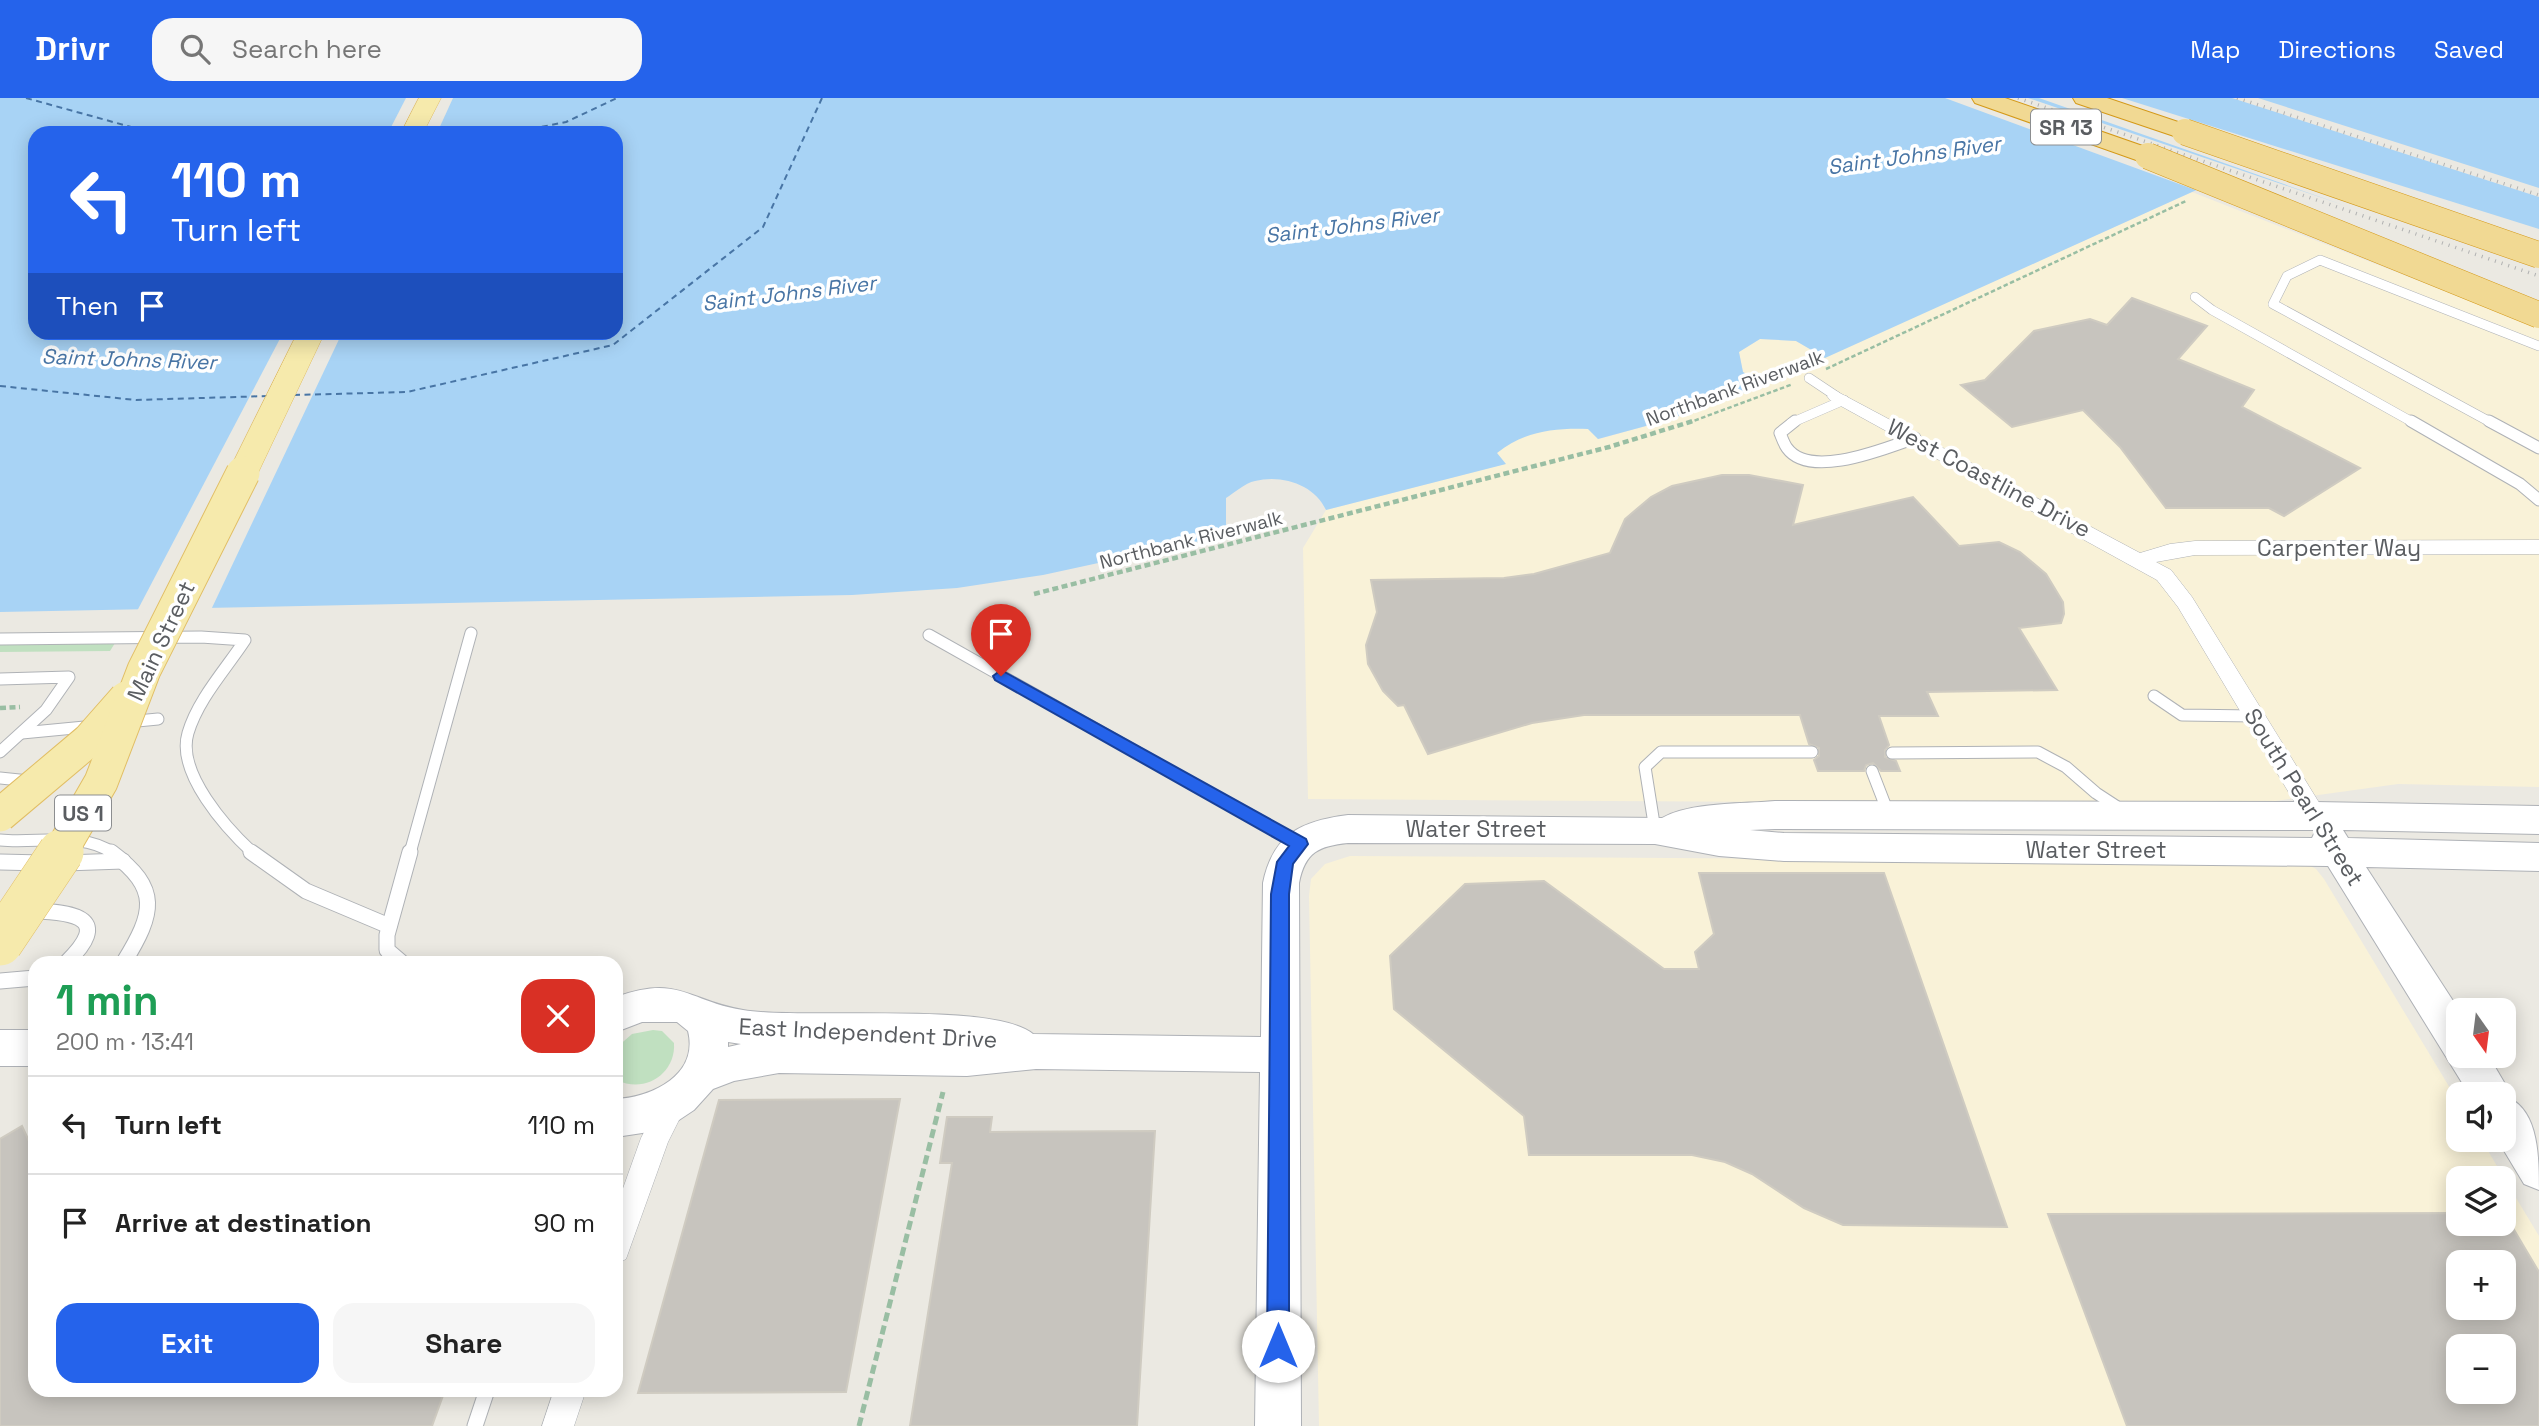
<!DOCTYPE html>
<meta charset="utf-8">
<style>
body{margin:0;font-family:"Space Grotesk",sans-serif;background:#f6f6f6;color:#222;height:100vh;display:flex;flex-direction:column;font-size:26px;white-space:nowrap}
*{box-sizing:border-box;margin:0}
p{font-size:23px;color:#767676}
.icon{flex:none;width:38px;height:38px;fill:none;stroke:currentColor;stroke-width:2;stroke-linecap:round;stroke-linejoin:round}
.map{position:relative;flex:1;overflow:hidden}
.side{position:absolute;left:28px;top:858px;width:595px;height:441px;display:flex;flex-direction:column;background:#fff;border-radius:21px;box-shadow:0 4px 18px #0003}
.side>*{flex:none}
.top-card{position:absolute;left:28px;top:28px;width:595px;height:214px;border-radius:21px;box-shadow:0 4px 18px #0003;background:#2563eb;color:#fff;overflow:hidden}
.needle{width:46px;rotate:166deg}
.buttons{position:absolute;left:2446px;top:900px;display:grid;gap:14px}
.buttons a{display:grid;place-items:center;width:70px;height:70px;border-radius:14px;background:#fff;box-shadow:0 4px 18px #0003;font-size:35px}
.pin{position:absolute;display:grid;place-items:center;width:60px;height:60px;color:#fff;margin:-72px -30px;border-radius:50% 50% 50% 0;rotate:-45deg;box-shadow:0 0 7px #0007}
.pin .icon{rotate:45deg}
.me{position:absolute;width:77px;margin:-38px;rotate:0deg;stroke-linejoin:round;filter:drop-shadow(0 0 5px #0008)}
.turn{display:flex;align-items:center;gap:24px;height:147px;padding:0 28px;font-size:32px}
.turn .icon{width:91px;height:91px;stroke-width:2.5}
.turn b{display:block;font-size:49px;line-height:60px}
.then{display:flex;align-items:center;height:66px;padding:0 28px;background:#0003;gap:14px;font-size:26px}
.round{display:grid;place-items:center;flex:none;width:74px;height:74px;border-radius:21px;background:#f6f6f6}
.head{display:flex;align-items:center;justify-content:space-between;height:119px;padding:0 28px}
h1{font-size:42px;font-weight:700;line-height:52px;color:#1e9e55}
.cta{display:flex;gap:14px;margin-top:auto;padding:14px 28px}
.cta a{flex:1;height:80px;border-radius:21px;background:#2563eb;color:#fff;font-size:28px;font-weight:700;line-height:80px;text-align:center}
.cta a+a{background:#f6f6f6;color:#222}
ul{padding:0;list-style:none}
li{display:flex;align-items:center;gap:21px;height:98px;padding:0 28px;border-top:2px solid #e0e0e0}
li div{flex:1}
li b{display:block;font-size:26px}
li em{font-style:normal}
header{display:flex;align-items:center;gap:42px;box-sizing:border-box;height:98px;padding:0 35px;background:#2563eb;color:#fff}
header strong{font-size:33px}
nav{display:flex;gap:38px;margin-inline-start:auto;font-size:24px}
.search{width:490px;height:63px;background:#f6f6f6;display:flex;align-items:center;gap:18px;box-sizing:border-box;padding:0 24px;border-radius:21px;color:#767676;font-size:26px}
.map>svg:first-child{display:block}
.commercial{fill:#f9f2d8;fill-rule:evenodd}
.green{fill:#c0e0c0}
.water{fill:#a8d3f5;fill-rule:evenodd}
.pier{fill:#ebe9e2}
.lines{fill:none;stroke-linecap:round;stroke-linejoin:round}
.ferry{stroke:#4875a5;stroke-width:2;stroke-dasharray:6 4.5;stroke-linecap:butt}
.building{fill:#c7c4be;stroke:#cfcbc1;stroke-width:2;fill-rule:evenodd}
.lane-far2-casing{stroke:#afb2b6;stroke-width:10}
.lane-far1-casing{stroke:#afb2b6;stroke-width:13}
.lane-casing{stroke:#afb2b6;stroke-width:17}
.street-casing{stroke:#afb2b6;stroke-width:1}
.secondary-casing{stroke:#aeb1b6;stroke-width:2}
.primary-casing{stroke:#e1be65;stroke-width:1}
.highway-casing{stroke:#d49918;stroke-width:2}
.path-far2{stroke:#99bea3;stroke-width:2.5;stroke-dasharray:4.5 2.5;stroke-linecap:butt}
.path-far1{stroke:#99bea3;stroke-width:4.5;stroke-dasharray:6 3.5;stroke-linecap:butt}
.path{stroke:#99bea3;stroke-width:5;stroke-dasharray:9 4.5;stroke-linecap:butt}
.lane-far2{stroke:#fff;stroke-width:9}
.lane-far1{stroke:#fff;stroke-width:11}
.lane{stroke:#fff;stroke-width:15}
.street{fill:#fff;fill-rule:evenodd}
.secondary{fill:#fff;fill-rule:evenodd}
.primary{fill:#f6eaac;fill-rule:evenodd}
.highway{fill:#f1d993;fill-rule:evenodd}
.rail{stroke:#b0b1b1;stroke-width:3.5;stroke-dasharray:1 6;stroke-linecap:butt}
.primary-bridge-far1-casing{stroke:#e1be65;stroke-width:35;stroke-linecap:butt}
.primary-bridge-casing{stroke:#e1be65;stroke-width:46;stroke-linecap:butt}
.highway-bridge-casing{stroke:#d49918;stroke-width:27;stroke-linecap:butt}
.primary-bridge-far1{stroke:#f6eaac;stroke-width:33}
.primary-bridge{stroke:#f6eaac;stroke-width:45}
.highway-bridge{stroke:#f1d993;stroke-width:26}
.route{fill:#2563eb;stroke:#184099;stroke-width:2}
.labels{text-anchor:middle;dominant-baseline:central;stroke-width:7;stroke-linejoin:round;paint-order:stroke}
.far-street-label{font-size:19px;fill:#5a5d61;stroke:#fff}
.shield{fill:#fff;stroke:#8c8e90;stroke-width:2}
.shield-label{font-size:21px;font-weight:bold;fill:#5a5d61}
.far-water-label{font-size:21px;font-style:italic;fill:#4875a5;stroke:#fff}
.street-label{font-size:23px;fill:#5a5d61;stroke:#fff}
</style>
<header>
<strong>Drivr</strong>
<div class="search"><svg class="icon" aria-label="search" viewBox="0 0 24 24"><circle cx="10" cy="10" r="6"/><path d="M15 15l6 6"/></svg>Search here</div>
<nav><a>Map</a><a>Directions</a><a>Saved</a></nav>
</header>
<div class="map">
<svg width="2539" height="1328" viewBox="0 0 2539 1328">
<rect width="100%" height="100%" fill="#ebe9e2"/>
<g class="commercial">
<path d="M 2192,94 L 2539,230 L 2539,689 L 2398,686 L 2246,707 L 1308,701 L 1303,450 L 1326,412 L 1505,366 L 1497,355 L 1513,342 L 1535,334 L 1562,330 L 1588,331 L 1599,341 L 1668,322 L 1764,287 L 1743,274 L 1739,254 L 1760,241 L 1796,243 L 1825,259 Z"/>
<path d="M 1350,758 L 2291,764 L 2307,766 L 2316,771 L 2324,781 L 2459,1005 L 2459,1041 L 2481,1041 L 2504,1080 L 2459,1080 L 2459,1125 L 2504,1125 L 2504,1080 L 2539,1138 L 2539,1328 L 1319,1328 L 1309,798 L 1311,781 L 1325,766 ZM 2459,1164 L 2504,1164 L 2504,1209 L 2459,1209 ZM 2459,1248 L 2504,1248 L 2504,1293 L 2459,1293 Z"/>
</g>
<g class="green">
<path d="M 115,545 L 110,553 L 0,554 L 0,547 Z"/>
<path d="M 653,932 L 662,933 L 674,945 C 676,976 644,996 617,982 L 616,950 L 632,936 Z"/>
</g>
<path class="water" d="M 0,0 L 2539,0 L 2539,162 L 2223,80 L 1825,260 L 1796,243 L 1760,241 L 1739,254 L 1743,274 L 1766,287 L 1668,322 L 1598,341 L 1588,331 C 1554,330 1525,333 1497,355 L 1506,366 L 1326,412 C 1315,387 1282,376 1255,383 C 1245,385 1234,395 1226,400 L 1226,426 L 1232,436 L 1043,477 L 957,490 L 852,497 L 0,514 ZM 35,35 L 616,35 L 616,234 L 35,234 Z"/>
<g class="pier">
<path d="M 406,0 L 453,0 L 437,35 L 388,35 Z"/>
<path d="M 1945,0 L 2028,0 L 2346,108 L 2039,0 L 2122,0 L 2539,131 L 2539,166 L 2461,161 L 2223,84 L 2201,94 Z"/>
<path d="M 2232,0 L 2258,0 L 2539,90 L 2539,99 Z"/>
<path d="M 283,235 L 342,235 L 210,514 L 136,515 Z"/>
</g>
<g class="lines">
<g class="ferry">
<path d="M 26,0 L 153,35"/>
<path d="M 511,35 L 566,24 L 617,0"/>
<path d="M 0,288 L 136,302 L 268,298"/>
<path d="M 294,297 L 407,294 L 613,247 L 763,129 L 822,0"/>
</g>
</g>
<g class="building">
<path d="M 2132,200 L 2207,228 L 2178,261 L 2254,292 L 2242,309 L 2360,370 L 2284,418 L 2269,410 L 2166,410 L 2120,349 L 2083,312 L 2012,329 L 1961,287 L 1985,282 L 2034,233 L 2090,221 L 2107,227 Z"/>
<path d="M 1722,377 L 1749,377 L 1803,387 L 1793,427 L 1913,399 L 1959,448 L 1999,444 L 2020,454 L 2046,476 L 2063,504 L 2064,516 L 2061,525 L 2019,530 L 2057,592 L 1927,594 L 1938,618 L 1879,618 L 1889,647 L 1885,652 L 1885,659 L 1896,663 L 1900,673 L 1881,673 L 1873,665 L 1866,667 L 1864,673 L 1818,673 L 1814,662 L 1819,658 L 1819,650 L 1809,646 L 1800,617 L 1584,617 L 1532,625 L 1428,656 L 1404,607 L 1398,608 L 1383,593 L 1368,566 L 1366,547 L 1377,514 L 1371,482 L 1504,480 L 1534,476 L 1610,455 L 1625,421 L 1651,399 L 1672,388 Z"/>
<path d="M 1699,775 L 1884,775 L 2007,1129 L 1843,1127 L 1804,1110 L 1752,1076 L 1725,1064 L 1692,1057 L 1529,1057 L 1524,1018 L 1394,911 L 1390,858 L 1465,786 L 1544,783 L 1664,871 L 1699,871 L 1695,854 L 1714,836 Z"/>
<path d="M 900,1001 L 846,1294 L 638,1295 L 719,1002 Z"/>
<path d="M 947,1019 L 992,1019 L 990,1034 L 1155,1033 L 1137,1328 L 910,1328 L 952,1065 L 940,1065 Z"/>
<path d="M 22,1028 L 35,1056 L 35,1292 L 445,1292 L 432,1328 L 0,1328 L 0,1041 Z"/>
<path d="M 2459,1115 L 2459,1125 L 2504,1125 L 2504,1115 L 2539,1174 L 2539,1328 L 2127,1328 L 2048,1116 ZM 2459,1164 L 2504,1164 L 2504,1209 L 2459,1209 ZM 2459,1248 L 2504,1248 L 2504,1293 L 2459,1293 Z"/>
</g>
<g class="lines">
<g class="lane-far2-casing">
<g id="lane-far2">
<path d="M 2195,199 L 2212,212 L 2414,325"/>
<path d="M 1809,280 L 1836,298"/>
<path d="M 1791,325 L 1844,302"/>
<path d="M 2492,325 L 2273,206 L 2287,178 L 2320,162 L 2539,248"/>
</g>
</g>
<g class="lane-far1-casing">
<g id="lane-far1">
<path d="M 1795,323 L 1780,335 C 1782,340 1784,346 1787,350 C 1810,382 1886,350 1915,340"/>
<path d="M 2411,323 L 2520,386 L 2539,402"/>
<path d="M 2489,323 L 2539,350"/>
<path d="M 929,537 L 1300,746"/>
<path d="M 0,541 L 201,539 L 245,542 C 226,571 198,601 188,635 C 176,675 227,731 253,755"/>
<path d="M 0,581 L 69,579 L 46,612 L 0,654"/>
<path d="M 2154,598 L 2182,617 L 2254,618"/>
<path d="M 127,624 L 158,621"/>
<path d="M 22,635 L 95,628"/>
<path d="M 1892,655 L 2038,654 L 2066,669 L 2096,695 L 2122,712"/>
<path d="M 1872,673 L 1889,717"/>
<path d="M 0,680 L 29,683"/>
<path d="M 1655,732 L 1645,669 L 1661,654 L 1812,654"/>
<path d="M 0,742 C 36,746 82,733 113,755"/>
<path d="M 410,755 L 471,535"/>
</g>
</g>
<g class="lane-casing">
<g id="lane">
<path d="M 111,754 C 161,791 154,815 124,864"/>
<path d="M 251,754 L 306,793 L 389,828"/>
<path d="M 0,764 L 43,765"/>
<path d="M 65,765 L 123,763"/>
<path d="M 33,813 C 77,814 111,821 67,864"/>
<path d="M 401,864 L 387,852 L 387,837 L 410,754"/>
<path d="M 0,883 L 35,880"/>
<path d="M 475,1328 L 487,1292"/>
</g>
</g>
<g class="street-casing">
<g id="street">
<path d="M 1836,293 L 2140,455 L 2170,446 L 2195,443 L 2539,442 L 2539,456 L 2195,457 L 2156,464 L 2171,472 L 2192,499 L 2323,711 L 2327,718 L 2323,725 L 2315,727 L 2307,725 L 2178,509 L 2157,482 L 1830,302 L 1827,298 Z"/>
<path d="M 674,991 L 684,995 L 688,1004 L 668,1044 L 626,1161 L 616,1166 L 616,1110 L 641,1040 L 664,995 Z"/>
<path d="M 554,1292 L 586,1292 L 574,1328 L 542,1328 Z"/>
</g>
</g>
<g class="secondary-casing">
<g id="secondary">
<path d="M 1775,703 L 2315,704 L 2539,708 L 2539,736 L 2343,732 L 2348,740 L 2539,745 L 2539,773 L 2366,769 L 2459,912 L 2459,957 L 2488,957 L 2511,996 L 2509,1000 C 2539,1014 2539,1061 2539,1092 L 2524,1086 L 2497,1041 L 2504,1041 L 2504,996 L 2469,996 L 2328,768 L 1784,763 L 1719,758 L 1655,746 L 1348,745 C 1319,748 1305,754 1299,785 L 1301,1328 L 1255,1328 L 1260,974 L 1036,971 L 967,978 L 779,975 L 734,983 L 713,991 L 694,1012 L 679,1022 L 649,1034 L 616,1039 L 616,1001 C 652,999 699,977 688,933 L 677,924 L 642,924 L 616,934 L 616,899 C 680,876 687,903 743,912 C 805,922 994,903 1033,936 L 1261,939 L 1263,785 C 1273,736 1301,723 1348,717 L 1662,720 C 1690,704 1742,706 1775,703 ZM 1775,731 L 2315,732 L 2316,732 L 2312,740 L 1784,735 L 1750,732 ZM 728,944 L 741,946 L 728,949 Z"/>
<rect x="0" y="932" width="35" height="36"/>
</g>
</g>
<g class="primary-casing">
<g id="primary">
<path d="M 419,0 L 441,0 L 423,35 L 401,35 Z"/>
<path d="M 298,234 L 325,234 L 258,375 L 254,382 L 243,385 L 232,382 L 228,375 Z"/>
</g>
</g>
<g class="highway-casing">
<g id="highway">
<path d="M 1972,0 L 2005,0 L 2157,53 L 2160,58 L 2157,63 L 2148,65 L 2139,63 L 1975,5 Z"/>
<path d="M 2073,0 L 2107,0 L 2193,29 L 2197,34 L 2193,39 L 2177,39 L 2076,5 Z"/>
</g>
</g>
<g class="path-far2">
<path d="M 1826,271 L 2186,103"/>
<path d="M 1688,325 L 1793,286"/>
</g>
<g class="path-far1">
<path d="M 1034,496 L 1609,349 L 1693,323"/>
<path d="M 0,610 L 20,609"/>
</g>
<path class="path" d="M 859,1328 L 943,994"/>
<use href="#lane-far2" class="lane-far2"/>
<use href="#lane-far1" class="lane-far1"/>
<use href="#lane" class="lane"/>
<use href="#street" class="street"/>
<use href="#secondary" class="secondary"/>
<use href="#primary" class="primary"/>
<use href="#highway" class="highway"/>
<g class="rail">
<path d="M 2018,0 L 2539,178"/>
<path d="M 2237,0 L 2539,97"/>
</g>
<g class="primary-bridge-far1-casing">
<g id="primary-bridge-far1">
<path d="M 0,717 L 89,642 L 126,600"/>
<path d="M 60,755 L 101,684 L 144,572 L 243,375"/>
</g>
</g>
<g class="primary-bridge-casing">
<path id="primary-bridge" d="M 0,845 L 61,754"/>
</g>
<g class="highway-bridge-casing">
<g id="highway-bridge">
<path d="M 2185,34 L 2539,157"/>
<path d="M 2148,58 L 2539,217"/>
</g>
</g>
<use href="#primary-bridge-far1" class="primary-bridge-far1"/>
<use href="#primary-bridge" class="primary-bridge"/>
<use href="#highway-bridge" class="highway-bridge"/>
</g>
<path class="route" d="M 1001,572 L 1306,741 L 1308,746 L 1293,766 L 1289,796 L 1289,1248 L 1286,1256 L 1278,1259 L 1271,1256 L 1267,1248 L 1271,796 L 1277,764 L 1289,748 L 995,582 L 993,578 Z"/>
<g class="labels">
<g class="far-street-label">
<text transform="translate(1735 290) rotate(-20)">Northbank Riverwalk</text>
<text transform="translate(1191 442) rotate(-14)">Northbank Riverwalk</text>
</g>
<g class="shield">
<rect x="2031" y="11.5" width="70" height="35" rx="5"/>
<rect x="55" y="697.5" width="56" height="35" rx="5"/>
</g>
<g class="shield-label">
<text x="2066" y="29">SR 13</text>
<text x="83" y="715">US 1</text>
</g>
<g class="far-water-label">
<text transform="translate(1914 57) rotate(-8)">Saint Johns River</text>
<text transform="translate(1352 127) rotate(-7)">Saint Johns River</text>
<text transform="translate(789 195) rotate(-7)">Saint Johns River</text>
<text transform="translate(129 261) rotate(2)">Saint Johns River</text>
</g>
<g class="street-label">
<text transform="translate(1989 380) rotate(28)">West Coastline Drive</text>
<text x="2339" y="450">Carpenter Way</text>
<text transform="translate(161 543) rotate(-65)">Main Street</text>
<text transform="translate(2304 699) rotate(58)">South Pearl Street</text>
<text x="1476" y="731">Water Street</text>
<text x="2096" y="752">Water Street</text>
<text transform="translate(868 935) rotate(3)">East Independent Drive</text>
</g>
</g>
</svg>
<div class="buttons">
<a><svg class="needle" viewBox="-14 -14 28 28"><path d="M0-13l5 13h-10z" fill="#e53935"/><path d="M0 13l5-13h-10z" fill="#767676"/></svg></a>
<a><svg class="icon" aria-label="sound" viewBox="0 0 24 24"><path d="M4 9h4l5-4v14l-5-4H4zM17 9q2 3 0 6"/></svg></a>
<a><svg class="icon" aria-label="layers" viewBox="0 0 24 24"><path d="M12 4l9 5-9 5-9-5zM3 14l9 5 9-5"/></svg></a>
<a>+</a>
<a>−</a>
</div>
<div class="pin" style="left:1001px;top:578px;background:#d93025"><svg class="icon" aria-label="arrive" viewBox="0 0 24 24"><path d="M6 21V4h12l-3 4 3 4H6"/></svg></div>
<svg class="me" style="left:1278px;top:1248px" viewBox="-20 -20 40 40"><circle r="19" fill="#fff"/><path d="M0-13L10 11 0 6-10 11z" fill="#2563eb"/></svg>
<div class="top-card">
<div class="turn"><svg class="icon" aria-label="left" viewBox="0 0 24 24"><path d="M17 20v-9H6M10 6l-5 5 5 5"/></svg><div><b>110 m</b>Turn left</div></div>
<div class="then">Then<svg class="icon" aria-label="arrive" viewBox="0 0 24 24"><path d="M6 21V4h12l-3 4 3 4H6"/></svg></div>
</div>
<section class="side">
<div class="head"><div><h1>1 min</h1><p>200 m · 13:41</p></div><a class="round" style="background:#d93025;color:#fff"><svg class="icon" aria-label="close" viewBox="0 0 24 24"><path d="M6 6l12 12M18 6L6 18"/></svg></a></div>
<ul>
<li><svg class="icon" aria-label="left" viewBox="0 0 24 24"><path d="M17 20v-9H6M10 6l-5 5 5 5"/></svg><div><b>Turn left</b></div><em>110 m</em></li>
<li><svg class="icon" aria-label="arrive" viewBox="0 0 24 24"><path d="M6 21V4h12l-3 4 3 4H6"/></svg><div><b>Arrive at destination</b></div><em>90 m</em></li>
</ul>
<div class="cta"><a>Exit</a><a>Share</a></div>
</section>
</div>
